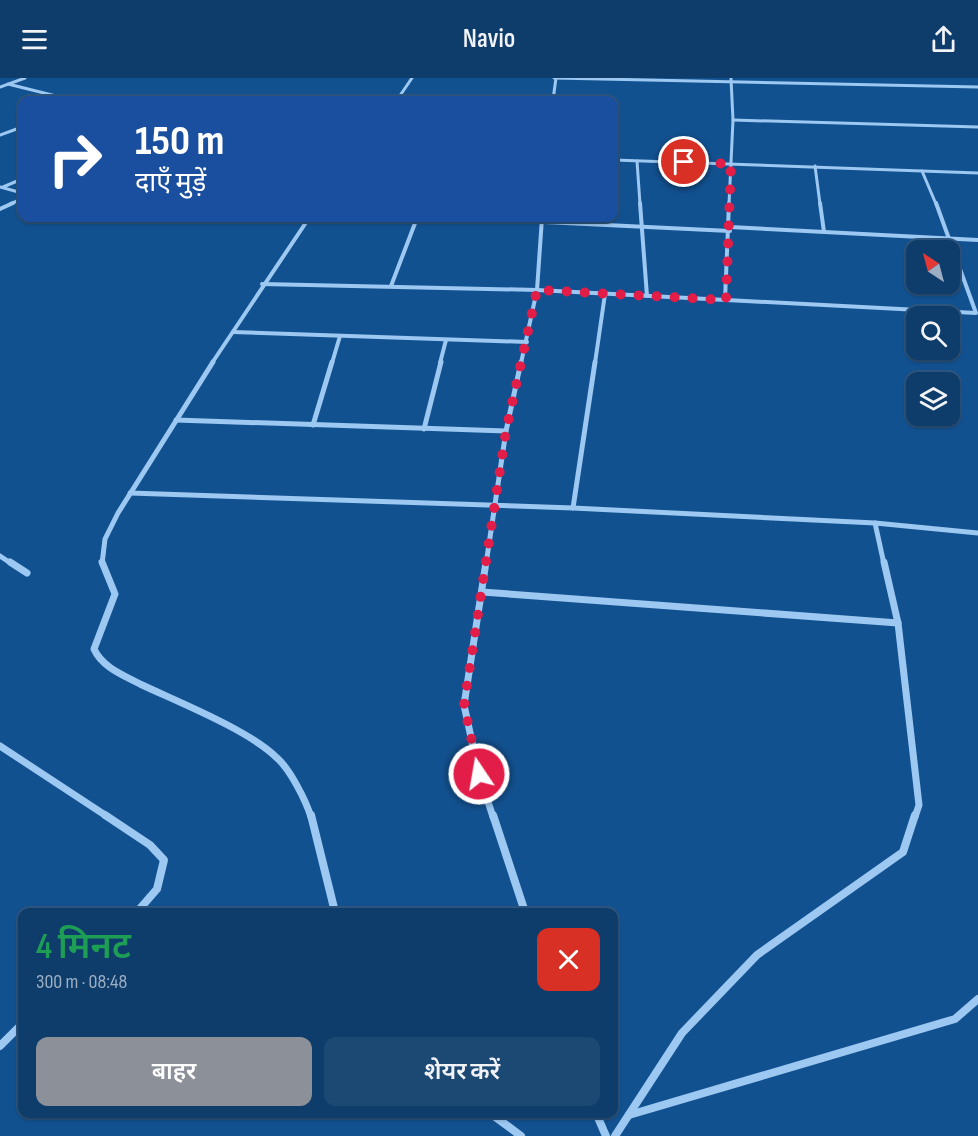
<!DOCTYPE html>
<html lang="hi">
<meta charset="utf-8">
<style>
body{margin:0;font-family:"Sofia Sans Condensed","Noto Sans Devanagari",sans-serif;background:#1c4874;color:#f1f3f6;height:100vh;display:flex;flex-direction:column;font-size:22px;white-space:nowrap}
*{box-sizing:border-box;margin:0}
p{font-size:20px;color:#9baec2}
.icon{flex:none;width:33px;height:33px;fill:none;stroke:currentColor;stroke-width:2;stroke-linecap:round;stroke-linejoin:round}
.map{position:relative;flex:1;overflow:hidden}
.drawer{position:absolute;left:18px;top:830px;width:600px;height:210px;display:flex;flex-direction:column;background:#0e3d6c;border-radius:12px;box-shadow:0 2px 4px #0004,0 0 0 2px #2e567f}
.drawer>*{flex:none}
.guide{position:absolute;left:18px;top:18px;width:600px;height:126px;border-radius:12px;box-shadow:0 2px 4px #0004,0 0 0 2px #2e567f;background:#1a4fa0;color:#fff;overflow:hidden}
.needle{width:39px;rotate:324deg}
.fabs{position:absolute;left:906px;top:162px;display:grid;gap:12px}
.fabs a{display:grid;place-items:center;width:54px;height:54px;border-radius:12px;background:#0e3d6c;box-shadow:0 2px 4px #0004,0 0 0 2px #2e567f;font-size:30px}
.pin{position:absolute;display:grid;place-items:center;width:51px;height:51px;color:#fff;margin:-26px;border:3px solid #fff;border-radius:50%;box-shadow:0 2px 6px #0007}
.me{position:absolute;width:66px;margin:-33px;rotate:348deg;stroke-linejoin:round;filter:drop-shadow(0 0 4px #0008)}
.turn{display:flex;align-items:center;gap:21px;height:126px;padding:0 18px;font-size:27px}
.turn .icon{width:78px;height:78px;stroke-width:2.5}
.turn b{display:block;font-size:42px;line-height:51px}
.round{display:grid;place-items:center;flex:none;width:63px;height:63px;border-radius:12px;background:#1c4874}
.summary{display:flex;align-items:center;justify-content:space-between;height:102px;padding:0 18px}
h1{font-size:36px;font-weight:600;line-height:45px;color:#1e9e55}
.button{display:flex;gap:12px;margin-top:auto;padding:12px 18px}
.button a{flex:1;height:69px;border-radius:12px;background:#8c9099;color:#fff;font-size:24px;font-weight:600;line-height:69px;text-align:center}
.button a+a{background:#1c4874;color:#f1f3f6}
header{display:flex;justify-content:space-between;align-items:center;height:78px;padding:0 18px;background:#0e3d6c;font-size:27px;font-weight:600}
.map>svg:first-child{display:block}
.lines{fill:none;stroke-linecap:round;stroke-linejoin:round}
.street-far4{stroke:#9cc8f2;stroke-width:3}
.street-far3{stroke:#9cc8f2;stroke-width:4}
.street-far2{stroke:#9cc8f2;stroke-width:5}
.street-far1{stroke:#9cc8f2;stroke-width:7}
.street{stroke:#9cc8f2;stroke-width:8}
.route{stroke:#e11d48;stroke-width:10;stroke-dasharray:0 18}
</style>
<header><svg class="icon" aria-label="menu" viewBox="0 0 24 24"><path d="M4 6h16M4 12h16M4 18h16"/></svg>Navio<svg class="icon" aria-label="share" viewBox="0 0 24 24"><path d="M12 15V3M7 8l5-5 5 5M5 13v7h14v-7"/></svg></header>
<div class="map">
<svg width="978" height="1058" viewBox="0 0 978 1058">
<rect width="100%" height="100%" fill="#125190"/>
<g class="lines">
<g class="street-far4">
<path d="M 554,0 L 978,9"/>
<path d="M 8,6 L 72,22"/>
<path d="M 0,9 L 25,0"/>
<path d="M 397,22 L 412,0"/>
<path d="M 553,22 L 556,0"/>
<path d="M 733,42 L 978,49"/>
<path d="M 0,57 L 22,49"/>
<path d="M 614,82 L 922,93 L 936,126"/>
<path d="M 637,83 L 640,126"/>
<path d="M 815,88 L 820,126"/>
<path d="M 922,93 L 978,95"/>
<path d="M 0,109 L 22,115"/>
<path d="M 3,109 L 22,101"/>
<path d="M 10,126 L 22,121"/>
<path d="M 729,126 L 733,42 L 731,1"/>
</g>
<g class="street-far3">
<path d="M 640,125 L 647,218"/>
<path d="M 820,125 L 824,154"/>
<path d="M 0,131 L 13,125"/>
<path d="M 464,140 L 730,153"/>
<path d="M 730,149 L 978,162"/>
<path d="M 262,206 L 537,212 L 976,235 L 936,125"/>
<path d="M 391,208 L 417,140"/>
<path d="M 725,222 L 729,125"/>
<path d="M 233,254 L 527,264"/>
<path d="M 212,285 L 309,140"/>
<path d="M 332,285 L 340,258"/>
<path d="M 440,285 L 446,262"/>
<path d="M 521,285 L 537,212 L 542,140"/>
<path d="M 595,285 L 605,216"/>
</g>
<g class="street-far2">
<path d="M 176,342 L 506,353"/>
<path d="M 313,347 L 332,284"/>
<path d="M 424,351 L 441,284"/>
<path d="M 130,415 L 573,430 L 875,445 L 884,486"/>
<path d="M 573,430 L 595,284"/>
<path d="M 875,445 L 978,455"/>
<path d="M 0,478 L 12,486"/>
<path d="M 102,486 L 105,461 L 118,435 L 213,284"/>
<path d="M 486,486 L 506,353 L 521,284"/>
</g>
<g class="street-far1">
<path d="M 10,484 L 27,495"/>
<path d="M 102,484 L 115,516 L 94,571 C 102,589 123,597 140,606 C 178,624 249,652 277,680 C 290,691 306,723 311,739"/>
<path d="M 486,484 L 464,627 L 479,696 L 493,739"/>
<path d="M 884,484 L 898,545 L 919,727 L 915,739"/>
<path d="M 482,514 L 898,545"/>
<path d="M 0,668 L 108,739"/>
</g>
<g class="street">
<path d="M 105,737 L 150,767 L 164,782 L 157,811 L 137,834"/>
<path d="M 311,737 L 335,834"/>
<path d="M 493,737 L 525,834"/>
<path d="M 0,968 L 22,946"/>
<path d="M 490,1035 L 521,1058"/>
<path d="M 596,1035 L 606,1058"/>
<path d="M 629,1037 L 955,941 L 978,921"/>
<path d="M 615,1058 L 682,955 L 757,877 L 903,774 L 915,737"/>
</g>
</g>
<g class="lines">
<path class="route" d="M 479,696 L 464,627 L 506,353 L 537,212 L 726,222 L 731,86 L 684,84"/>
</g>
</svg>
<div class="fabs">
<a><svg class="needle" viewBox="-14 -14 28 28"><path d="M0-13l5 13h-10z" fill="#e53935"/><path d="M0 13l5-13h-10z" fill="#9baec2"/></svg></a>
<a><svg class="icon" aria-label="search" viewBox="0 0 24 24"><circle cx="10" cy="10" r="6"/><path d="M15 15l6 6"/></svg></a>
<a><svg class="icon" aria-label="layers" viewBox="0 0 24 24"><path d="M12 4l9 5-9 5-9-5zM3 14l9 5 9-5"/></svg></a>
</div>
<div class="pin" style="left:684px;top:84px;background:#d93025"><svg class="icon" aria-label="arrive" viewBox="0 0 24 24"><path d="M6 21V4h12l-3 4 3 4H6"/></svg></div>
<svg class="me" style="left:479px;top:696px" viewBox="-20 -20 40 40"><circle r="17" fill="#e11d48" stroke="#fff" stroke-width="3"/><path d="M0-11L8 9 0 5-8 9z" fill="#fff"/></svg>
<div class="guide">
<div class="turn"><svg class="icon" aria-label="right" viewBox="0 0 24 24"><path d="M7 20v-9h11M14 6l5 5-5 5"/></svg><div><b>150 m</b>दाएँ मुड़ें</div></div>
</div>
<section class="drawer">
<div class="summary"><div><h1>4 मिनट</h1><p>300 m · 08:48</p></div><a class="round" style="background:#d93025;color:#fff"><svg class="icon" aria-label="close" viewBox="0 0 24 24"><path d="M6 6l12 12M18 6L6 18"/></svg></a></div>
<div class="button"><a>बाहर</a><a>शेयर करें</a></div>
</section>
</div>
